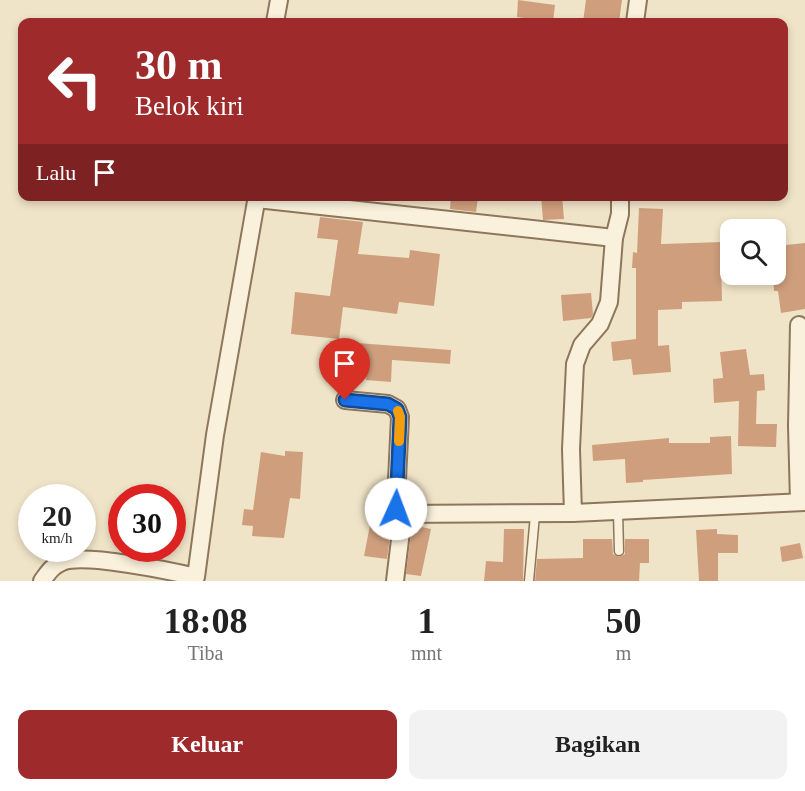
<!DOCTYPE html>
<html lang="id">
<style>
body{margin:0;font-family:"Times New Roman",serif;background:#f2f2f2;color:#222;height:100vh;display:flex;flex-direction:column;font-size:22px;white-space:nowrap}
*{box-sizing:border-box;margin:0}
p{font-size:20px;color:#767676}
.icon{flex:none;width:33px;height:33px;fill:none;stroke:currentColor;stroke-width:2;stroke-linecap:round;stroke-linejoin:round}
.map{position:relative;height:581px;overflow:hidden}
.drawer{display:flex;flex-direction:column;background:#fff;flex:1}
.drawer>*{flex:none}
.top-card{position:absolute;left:18px;top:18px;width:770px;height:183px;border-radius:12px;box-shadow:0 3px 9px #0003;background:#9e2a2b;color:#fff;overflow:hidden}
.controls{position:absolute;left:720px;top:219px;display:grid;gap:12px}
.controls a{display:grid;place-items:center;width:66px;height:66px;border-radius:12px;background:#fff;box-shadow:0 3px 9px #0003;font-size:30px}
.speed{position:absolute;left:18px;top:484px;display:flex;gap:12px;font-size:30px;font-weight:700;text-align:center}
.speed>*{display:grid;place-content:center;width:78px;height:78px;border-radius:50%;background:#fff;box-shadow:0 3px 9px #0003;line-height:1}
.speed small{font-size:15px;font-weight:400}
.speed .limit{border:9px solid #d22;background:#fff;color:#111}
.pin{position:absolute;display:grid;place-items:center;width:51px;height:51px;color:#fff;margin:-62px -26px;border-radius:50% 50% 50% 0;rotate:-45deg;box-shadow:0 0 6px #0007}
.pin .icon{rotate:45deg}
.me{position:absolute;width:66px;margin:-33px;rotate:2deg;stroke-linejoin:round;filter:drop-shadow(0 0 4px #0008)}
.turn{display:flex;align-items:center;gap:21px;height:126px;padding:0 18px;font-size:27px}
.turn .icon{width:78px;height:78px;stroke-width:2.5}
.turn b{display:block;font-size:42px;line-height:51px}
.then{display:flex;align-items:center;height:57px;padding:0 18px;background:#0003;gap:12px;font-size:22px}
.eta{display:flex;justify-content:space-evenly;align-items:center;height:102px;text-align:center}
.eta b{font-size:36px;font-weight:600;line-height:42px}
.cta{display:flex;gap:12px;margin-top:auto;padding:12px 18px}
.cta a{flex:1;height:69px;border-radius:12px;background:#9e2a2b;color:#fff;font-size:24px;font-weight:600;line-height:69px;text-align:center}
.cta a+a{background:#f2f2f2;color:#222}
.map>svg:first-child{display:block}
.building{fill:#cf9f7d}
.lines{fill:none;stroke-linecap:round;stroke-linejoin:round}
.service-casing{stroke:#8d765c;stroke-width:11}
.minor-casing{stroke:#8d765c;stroke-width:20}
.service{stroke:#faf1dc;stroke-width:8}
.minor{stroke:#faf1dc;stroke-width:16}
.route-casing{stroke:#114b97;stroke-width:15}
.route{stroke:#1a73e8;stroke-width:10}
.slow{stroke:#f59e0b;stroke-width:10}
</style>
<div class="map">
<svg width="805" height="581" viewBox="0 0 805 581">
<rect width="100%" height="100%" fill="#f0e4c8"/>
<g class="building">
<path d="M 518,0 L 555,5 L 553,22 L 517,17 Z"/>
<path d="M 586,0 L 622,0 L 619,22 L 583,22 Z"/>
<path d="M 451,196 L 478,198 L 476,212 L 450,209 Z"/>
<path d="M 541,196 L 562,196 L 564,219 L 543,220 Z"/>
<path d="M 639,208 L 663,209 L 661,244 L 723,242 L 725,261 L 721,261 L 722,301 L 682,302 L 682,309 L 658,310 L 658,346 L 669,345 L 671,372 L 633,375 L 631,359 L 613,361 L 611,342 L 636,339 L 636,268 L 632,268 L 633,252 L 637,253 Z"/>
<path d="M 320,217 L 363,222 L 358,254 L 409,258 L 410,250 L 440,254 L 434,306 L 399,302 L 397,314 L 343,307 L 339,339 L 291,334 L 295,292 L 330,296 L 338,240 L 317,238 Z"/>
<path d="M 805,243 L 805,309 L 781,313 L 778,291 L 774,291 L 773,274 L 776,274 L 776,246 Z"/>
<path d="M 591,293 L 593,314 L 591,318 L 563,321 L 561,295 Z"/>
<path d="M 330,341 L 451,350 L 450,364 L 392,360 L 391,382 L 366,380 L 367,359 L 329,356 Z"/>
<path d="M 746,349 L 750,375 L 764,374 L 765,390 L 757,391 L 756,424 L 777,424 L 776,447 L 738,446 L 739,401 L 714,403 L 713,379 L 723,378 L 720,352 Z"/>
<path d="M 731,436 L 732,474 L 643,480 L 643,482 L 626,483 L 625,459 L 593,461 L 592,445 L 669,438 L 669,443 L 710,443 L 710,437 Z"/>
<path d="M 285,451 L 303,452 L 300,499 L 290,498 L 284,538 L 252,536 L 253,526 L 242,525 L 244,509 L 253,510 L 261,452 L 285,456 Z"/>
<path d="M 370,525 L 391,529 L 387,559 L 364,556 Z"/>
<path d="M 412,525 L 431,529 L 421,576 L 406,574 Z"/>
<path d="M 504,529 L 524,529 L 523,581 L 484,581 L 486,561 L 503,562 Z"/>
<path d="M 717,529 L 717,534 L 738,535 L 738,553 L 718,553 L 718,581 L 699,581 L 696,530 Z"/>
<path d="M 583,539 L 612,539 L 613,554 L 619,557 L 625,554 L 625,539 L 649,539 L 649,563 L 640,563 L 639,581 L 535,581 L 537,559 L 583,558 Z"/>
<path d="M 800,543 L 803,558 L 782,562 L 780,547 Z"/>
</g>
<g class="lines">
<g class="service-casing">
<g id="service">
<path d="M 618,512 L 619,551"/>
<path d="M 529,581 L 535,515"/>
</g>
</g>
<g class="minor-casing">
<g id="minor">
<path d="M 275,22 L 279,0"/>
<path d="M 635,22 L 638,0"/>
<path d="M 620,196 L 620,214 L 614,238 L 609,302 L 600,324 L 582,345 L 575,364 L 571,449 L 573,513 L 805,502"/>
<path d="M 257,199 L 614,238"/>
<path d="M 799,325 L 797,426 L 799,502"/>
<path d="M 345,400 L 388,404 L 397,409 L 400,417 L 396,501 L 398,514 L 573,513"/>
<path d="M 42,581 C 48,573 52,566 62,562 C 83,553 171,571 196,577 L 215,435 L 257,196"/>
<path d="M 395,581 L 403,515"/>
</g>
</g>
<use href="#service" class="service"/>
<use href="#minor" class="minor"/>
</g>
<g class="lines">
<g class="route-casing">
<path id="route" d="M 345,400 L 388,404 L 397,409 L 400,417 L 396,509"/>
</g>
<use href="#route" class="route"/>
<path class="slow" d="M 398,411 L 400,417 L 399,441"/>
</g>
</svg>
<div class="controls">
<a><svg class="icon" aria-label="search" viewBox="0 0 24 24"><circle cx="10" cy="10" r="6"/><path d="M15 15l6 6"/></svg></a>
</div>
<div class="speed"><div>20<small>km/h</small></div><div class="limit">30</div></div>
<div class="pin" style="left:345px;top:400px;background:#d93025"><svg class="icon" aria-label="arrive" viewBox="0 0 24 24"><path d="M6 21V4h12l-3 4 3 4H6"/></svg></div>
<svg class="me" style="left:396px;top:509px" viewBox="-20 -20 40 40"><circle r="19" fill="#fff"/><path d="M0-13L10 11 0 6-10 11z" fill="#1a73e8"/></svg>
<div class="top-card">
<div class="turn"><svg class="icon" aria-label="left" viewBox="0 0 24 24"><path d="M17 20v-9H6M10 6l-5 5 5 5"/></svg><div><b>30 m</b>Belok kiri</div></div>
<div class="then">Lalu<svg class="icon" aria-label="arrive" viewBox="0 0 24 24"><path d="M6 21V4h12l-3 4 3 4H6"/></svg></div>
</div>
</div>
<section class="drawer">
<div class="eta">
<div><b>18:08</b><p>Tiba</p></div>
<div><b>1</b><p>mnt</p></div>
<div><b>50</b><p>m</p></div>
</div>
<div class="cta"><a>Keluar</a><a>Bagikan</a></div>
</section>
